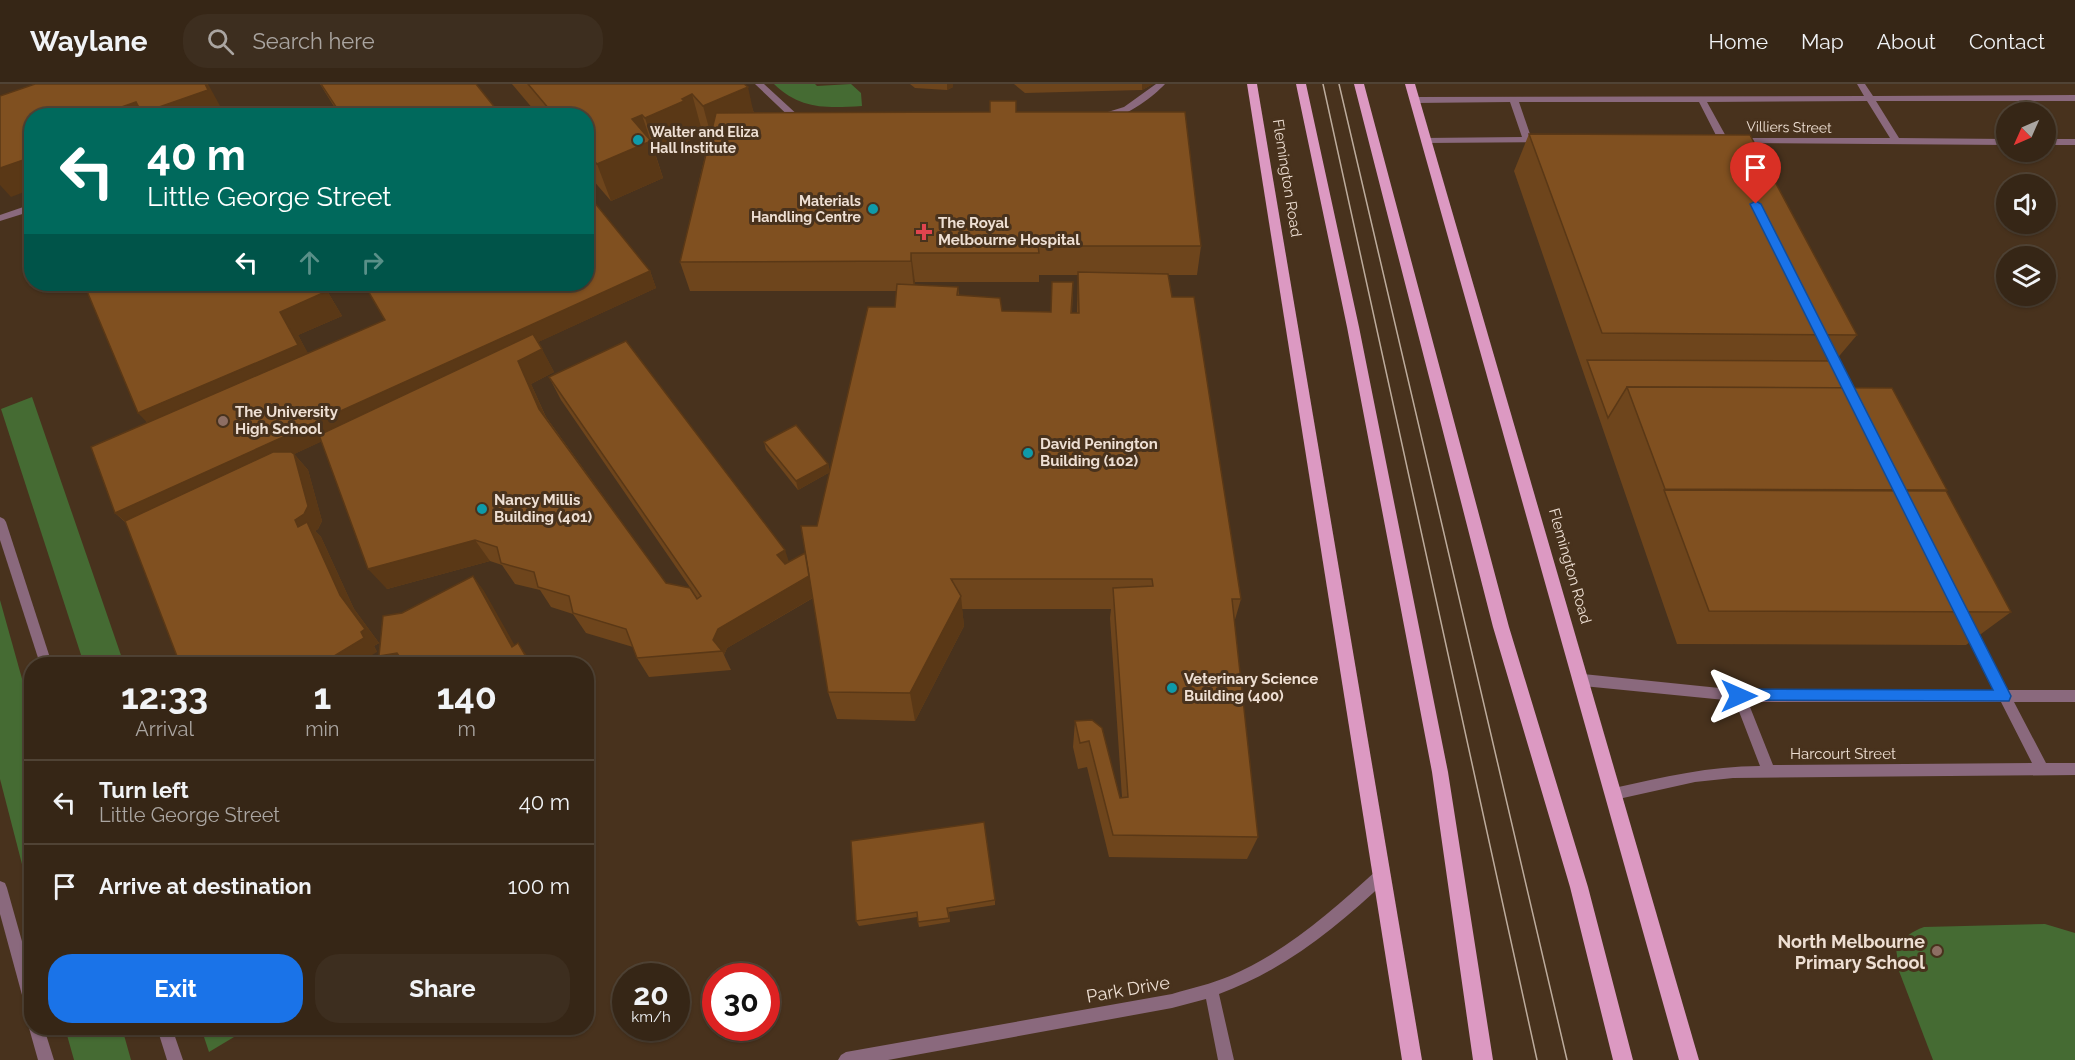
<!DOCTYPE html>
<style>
body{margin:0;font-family:Raleway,sans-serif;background:#3d2e1f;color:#f1f3f6;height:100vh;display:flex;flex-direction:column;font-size:22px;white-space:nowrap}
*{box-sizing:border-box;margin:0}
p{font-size:20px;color:#aaa5a1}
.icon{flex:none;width:33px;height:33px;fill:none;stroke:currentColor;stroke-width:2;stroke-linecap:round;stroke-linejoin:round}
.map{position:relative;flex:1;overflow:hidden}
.drawer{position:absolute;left:24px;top:573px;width:570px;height:378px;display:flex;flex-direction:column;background:#362616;border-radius:24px;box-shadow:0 2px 4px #0004,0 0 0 2px #504335}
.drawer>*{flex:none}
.top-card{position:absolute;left:24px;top:24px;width:570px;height:183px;border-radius:24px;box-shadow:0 2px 4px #0004,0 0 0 2px #504335;background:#00695c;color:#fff;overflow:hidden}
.needle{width:39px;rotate:225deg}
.tools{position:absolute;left:1996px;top:18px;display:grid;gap:12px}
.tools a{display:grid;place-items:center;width:60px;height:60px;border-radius:50%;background:#362616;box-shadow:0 2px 4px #0004,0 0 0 2px #504335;font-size:30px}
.speed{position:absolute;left:612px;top:879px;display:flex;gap:12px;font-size:30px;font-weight:700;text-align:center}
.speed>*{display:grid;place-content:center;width:78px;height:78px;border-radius:50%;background:#362616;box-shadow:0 2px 4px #0004,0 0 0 2px #504335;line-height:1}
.speed small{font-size:15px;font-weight:400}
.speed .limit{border:9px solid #d22;background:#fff;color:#111}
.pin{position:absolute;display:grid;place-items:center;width:51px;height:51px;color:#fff;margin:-62px -26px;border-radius:50% 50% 50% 0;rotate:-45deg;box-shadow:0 0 6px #0007}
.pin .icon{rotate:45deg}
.me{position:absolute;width:66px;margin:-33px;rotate:90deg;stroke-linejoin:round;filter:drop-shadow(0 0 4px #0008)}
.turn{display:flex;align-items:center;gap:21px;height:126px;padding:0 24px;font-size:27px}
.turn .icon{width:78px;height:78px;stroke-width:2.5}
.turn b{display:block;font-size:42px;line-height:51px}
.lanes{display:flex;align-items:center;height:57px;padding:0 24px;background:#0003;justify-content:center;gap:30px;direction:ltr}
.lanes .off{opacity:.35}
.eta{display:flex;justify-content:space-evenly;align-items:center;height:102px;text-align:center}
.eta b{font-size:36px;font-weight:700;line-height:42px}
.primary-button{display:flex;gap:12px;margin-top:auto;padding:12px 24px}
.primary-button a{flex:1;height:69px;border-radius:24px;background:#1a73e8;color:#fff;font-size:24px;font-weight:700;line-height:69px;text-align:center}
.primary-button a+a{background:#3d2e1f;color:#f1f3f6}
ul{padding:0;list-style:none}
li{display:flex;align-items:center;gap:18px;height:84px;padding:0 24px;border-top:2px solid #504335}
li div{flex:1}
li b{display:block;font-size:22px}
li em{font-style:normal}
header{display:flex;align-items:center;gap:36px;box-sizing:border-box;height:84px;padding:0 30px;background:#362616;border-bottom:2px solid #504335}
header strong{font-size:28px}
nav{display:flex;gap:33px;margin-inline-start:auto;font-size:21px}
.search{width:420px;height:54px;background:#3d2e1f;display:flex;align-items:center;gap:15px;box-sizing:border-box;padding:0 21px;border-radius:24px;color:#aaa5a1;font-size:22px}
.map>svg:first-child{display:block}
.green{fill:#456b33}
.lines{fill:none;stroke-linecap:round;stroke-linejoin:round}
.service{fill:#8a697d;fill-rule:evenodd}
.minor{fill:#8a697d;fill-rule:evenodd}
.primary{fill:#dc99c2;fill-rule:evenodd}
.tram{stroke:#bdac9d;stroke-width:1.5}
.wall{fill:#6e451c;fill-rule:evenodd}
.shaded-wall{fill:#5a3816}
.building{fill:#805020;stroke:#5a3816;stroke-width:1.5}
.route{fill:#1a73e8;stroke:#114b97;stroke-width:1.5}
.culture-dot{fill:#0f9aa8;stroke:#48321d;stroke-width:2}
.health-dot{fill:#e0444e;stroke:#48321d;stroke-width:2}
.education-dot{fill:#8d6e63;stroke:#48321d;stroke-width:2}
.labels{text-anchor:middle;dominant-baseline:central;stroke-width:6;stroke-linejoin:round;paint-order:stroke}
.far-street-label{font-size:14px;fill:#eedfd3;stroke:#48321d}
.far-poi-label{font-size:14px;font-weight:bold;fill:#eedfd3;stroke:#48321d;text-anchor:start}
.street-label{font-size:15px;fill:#eedfd3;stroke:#48321d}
.poi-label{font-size:15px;font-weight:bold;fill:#eedfd3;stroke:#48321d;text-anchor:start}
.near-poi-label{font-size:18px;font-weight:bold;fill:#eedfd3;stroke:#48321d;text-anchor:end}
.near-street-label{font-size:18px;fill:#eedfd3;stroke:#48321d}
</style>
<header>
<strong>Waylane</strong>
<div class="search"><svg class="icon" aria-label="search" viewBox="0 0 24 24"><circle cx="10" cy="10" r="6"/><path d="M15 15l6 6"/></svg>Search here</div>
<nav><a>Home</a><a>Map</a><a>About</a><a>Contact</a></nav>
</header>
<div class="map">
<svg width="2075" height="976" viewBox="0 0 2075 976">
<rect width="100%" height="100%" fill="#48321d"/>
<g class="green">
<path d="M 774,0 L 815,0 L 817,2 L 851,0 L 861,9 L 862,22 C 827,24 801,26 774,0 Z"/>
<path d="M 32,313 L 124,580 L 84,580 L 1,325 Z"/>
<path d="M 0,516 L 31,627 L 31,815 L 0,695 Z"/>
<path d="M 2045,840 L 2075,849 L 2075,976 L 1933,976 L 1899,887 L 1896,864 C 1905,852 1911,848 1924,843 Z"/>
<path d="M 65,944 L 122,944 L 131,976 L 74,976 Z"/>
<path d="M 201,944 L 249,944 L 209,968 Z"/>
</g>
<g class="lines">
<g class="service">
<path d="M 755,0 L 764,0 L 801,34 L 806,35 L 806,39 L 796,39 Z"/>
<path d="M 1156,0 L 1165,0 C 1153,13 1115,43 1098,31 L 1124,23 Z"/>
<path d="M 32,120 L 32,127 L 0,137 L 0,131 Z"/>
</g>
<g class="minor">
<path d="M 1857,0 L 1865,0 L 1873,12 L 2075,11 L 2075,17 L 1876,17 L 1899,54 L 2007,55 L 2007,61 L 1738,59 L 1735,58 L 1735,54 L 1890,54 L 1867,17 L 1707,18 L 1733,65 L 1728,68 L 1723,65 L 1699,18 L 1519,18 L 1531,53 L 1544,54 L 1544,58 L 1426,59 L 1421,56 L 1423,54 L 1522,53 L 1510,18 L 1415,19 L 1411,16 L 1415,13 L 1864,12 Z"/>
<rect x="2046" y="55" width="29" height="6"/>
<path d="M 1828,259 L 1833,263 L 1860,317 L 1859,320 L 1851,320 L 1850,317 L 1823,263 Z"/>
<path d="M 0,433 L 4,435 L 6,438 L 52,580 L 40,580 L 0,456 Z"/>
<path d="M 1968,537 L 1972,538 L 2008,606 L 2075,606 L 2075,618 L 2014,618 L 2046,679 L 2075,679 L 2075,691 L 1733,694 L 1695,698 L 1614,716 L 1609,715 L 1607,710 L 1609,705 L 1614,704 C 1663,693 1710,682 1760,682 L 1735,617 L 1583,602 L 1578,600 L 1577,596 L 1578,592 L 1583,590 L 1739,606 L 1995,606 L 1962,542 L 1964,538 ZM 1748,618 L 2001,618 L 2032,679 L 1773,681 Z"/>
<path d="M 1382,784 L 1387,786 L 1389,791 L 1387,796 C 1337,843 1285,886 1219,910 L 1234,976 L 1218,976 L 1206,915 L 1172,924 L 888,976 L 838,976 L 841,971 L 846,968 L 1172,910 C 1192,904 1211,900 1230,892 C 1286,868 1332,827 1377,786 Z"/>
<path d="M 0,797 L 5,799 L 7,804 L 32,893 L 32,929 L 27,927 L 25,922 L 0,830 Z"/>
<path d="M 32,939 L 32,944 L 44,944 L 54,976 L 38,976 L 29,944 Z"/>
<path d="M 157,944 L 172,944 L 183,976 L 167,976 Z"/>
</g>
<g class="primary">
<path d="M 1247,0 L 1257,0 L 1422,976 L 1402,976 Z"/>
<path d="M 1296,0 L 1306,0 L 1359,243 L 1448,688 L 1493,976 L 1473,976 L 1432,688 L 1347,243 Z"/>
<path d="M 1354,0 L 1364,0 L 1509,543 L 1588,803 L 1633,976 L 1613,976 L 1570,803 L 1493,543 Z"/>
<path d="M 1405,0 L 1415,0 L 1699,976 L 1679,976 Z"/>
</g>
<g class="tram">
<path d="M 1323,0 L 1537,976"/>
<path d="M 1339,0 L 1567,976"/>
</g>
</g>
<g class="wall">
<path d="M 320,0 L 476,0 L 496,25 L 499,32 L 340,32 Z"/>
<path d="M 512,0 L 744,0 L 754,29 L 1016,28 L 1201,162 L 1197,191 L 1168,191 L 1172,213 L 1241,515 L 1234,539 L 1258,753 L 1247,775 L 1109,773 L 1087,683 L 1078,685 L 1073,663 L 1075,637 L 1092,636 L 1120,714 L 1122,713 L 1110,534 L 1111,525 L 962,525 L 964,542 L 915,637 L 837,635 L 828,608 L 813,514 L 727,564 L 724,571 L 731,586 L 649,593 L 637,574 L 633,563 L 586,549 L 573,530 L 551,523 L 540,506 L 515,500 L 502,481 L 490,477 L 387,505 L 322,357 L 294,370 L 308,386 L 322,437 L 318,445 L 315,447 L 321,453 L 354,525 L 379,559 L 374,562 L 377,568 L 125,438 L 115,429 L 147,339 L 84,200 L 323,200 L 342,232 L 298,251 L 308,270 L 650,187 L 656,204 L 538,258 L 554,288 L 531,300 L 546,333 L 666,499 L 698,515 L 561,316 L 549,293 L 789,478 L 805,469 L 817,442 L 830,388 L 798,406 L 766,366 L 764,358 L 828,380 L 830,388 L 895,223 L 897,207 L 690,207 L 680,178 L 709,55 L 702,47 L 694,51 L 695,54 L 657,71 L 655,69 L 663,94 L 611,117 L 586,88 L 586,32 L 539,32 ZM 1039,191 L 1078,191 L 1077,229 L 1072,229 L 1073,198 L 1051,228 L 1002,227 L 959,211 L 958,203 L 914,201 L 915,198 L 1039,198 Z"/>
<path d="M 910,0 L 953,0 L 953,3 L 947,6 L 915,4 Z"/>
<path d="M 1014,0 L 1153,0 L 1142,6 L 1025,9 Z"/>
<path d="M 1529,50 L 1857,251 L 1835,277 L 1848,304 L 1947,406 L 1946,407 L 2011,528 L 1966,561 L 1677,560 L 1514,87 Z"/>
<path d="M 995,816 L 995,821 L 949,828 L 950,838 L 919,843 L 917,833 L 859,842 L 856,837 Z"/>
</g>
<g class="shaded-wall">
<path d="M 205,0 L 208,0 L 225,31 L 223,32 L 96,32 L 136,18 Z"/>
<path d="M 947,0 L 953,0 L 953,3 L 947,6 Z"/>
<path d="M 1142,0 L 1153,0 L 1142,6 Z"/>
<path d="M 748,3 L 756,40 L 713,59 L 703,22 Z"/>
<path d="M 692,10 L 702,47 L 694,51 L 695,54 L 657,71 L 645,34 Z"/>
<path d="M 496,25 L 499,32 L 478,32 Z"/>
<path d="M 642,31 L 663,94 L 611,117 L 597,80 L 632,35 Z"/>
<path d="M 32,73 L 32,105 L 11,113 L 0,101 L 0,84 Z"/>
<path d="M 911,169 L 915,198 L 914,207 L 911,177 Z"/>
<path d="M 650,187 L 656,204 L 133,444 L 115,429 Z"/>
<path d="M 320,200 L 323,200 L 342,232 L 298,251 L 316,284 L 160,352 L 138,329 Z"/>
<path d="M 542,265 L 554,288 L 531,300 L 552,347 L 539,325 L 518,277 Z"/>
<path d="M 294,370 L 308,386 L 322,437 L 318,445 L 315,447 L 321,453 L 354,525 L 379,559 L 374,562 L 377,568 L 357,580 L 321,580 L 340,511 L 298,443 L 295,436 Z"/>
<path d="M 828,380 L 830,388 L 798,406 L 796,397 Z"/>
<path d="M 475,456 L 490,477 L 387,505 L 368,485 Z"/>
<path d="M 785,466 L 792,487 L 784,491 L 777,471 Z"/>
<path d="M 473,492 L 484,507 L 523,576 L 512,563 Z"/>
<path d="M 810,492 L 816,512 L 727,564 L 724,571 L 722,567 L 713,556 L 718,545 Z"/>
<path d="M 961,512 L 964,542 L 915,637 L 910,609 Z"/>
<path d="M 518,559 L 533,580 L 530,580 Z"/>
<path d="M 397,569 L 409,580 L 388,580 L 379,572 Z"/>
</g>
<g class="building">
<path d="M 35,0 L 205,0 L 208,6 L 142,29 L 136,18 L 96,32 L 32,32 L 32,73 L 0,84 L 0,12 Z"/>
<path d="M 321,0 L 476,0 L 496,25 L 478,32 L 342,32 Z"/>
<path d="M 528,0 L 744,0 L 748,3 L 703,22 L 692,10 L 682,15 L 684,17 L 645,34 L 642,31 L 632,35 L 651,57 L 597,80 L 586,68 L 586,32 L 555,32 Z"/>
<path d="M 990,17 L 1016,17 L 1016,28 L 1185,28 L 1201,162 L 1038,162 L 1039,169 L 911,169 L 911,177 L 680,178 L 716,29 L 990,28 Z"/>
<path d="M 1529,50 L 1750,51 L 1857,251 L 1602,249 Z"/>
<path d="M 586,108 L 650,187 L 115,429 L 91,363 L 385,236 L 364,200 L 586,200 Z"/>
<path d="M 1078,188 L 1168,190 L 1172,213 L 1194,213 L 1241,515 L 1232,515 L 1258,753 L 1113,751 L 1089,657 L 1080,659 L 1075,637 L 1092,636 L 1102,644 L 1120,714 L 1128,713 L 1113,504 L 1153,502 L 1152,495 L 951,495 L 961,512 L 910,609 L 828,608 L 801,442 L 817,442 L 868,223 L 895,223 L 897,200 L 958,203 L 957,211 L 1000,214 L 1002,227 L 1051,228 L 1052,198 L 1073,198 L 1071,229 L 1079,229 Z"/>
<path d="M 84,200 L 320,200 L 325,208 L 280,228 L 298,261 L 138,329 Z"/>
<path d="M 533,250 L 542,265 L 518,277 L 539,325 L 666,499 L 690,504 L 697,515 L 701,512 L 549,293 L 626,257 L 785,466 L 777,471 L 785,480 L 805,469 L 809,492 L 718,545 L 713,556 L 722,567 L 637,574 L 626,545 L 573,529 L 569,512 L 538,503 L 534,488 L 501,479 L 497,463 L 475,456 L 368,485 L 319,351 Z"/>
<path d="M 1587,276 L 1835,277 L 1848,304 L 1627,303 L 1608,334 Z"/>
<path d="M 1627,303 L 1892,304 L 1947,406 L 1665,405 Z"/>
<path d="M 796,341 L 828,380 L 796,397 L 764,358 Z"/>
<path d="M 273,368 L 291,368 L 294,370 L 308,422 L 304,430 L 295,436 L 298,443 L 307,438 L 340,511 L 365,545 L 361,548 L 364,554 L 321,580 L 180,580 L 125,437 Z"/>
<path d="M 1664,406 L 1946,407 L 2011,528 L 1709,527 Z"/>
<path d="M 473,492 L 512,563 L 518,559 L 530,580 L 393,580 L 393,575 L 399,572 L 397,569 L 379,572 L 383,532 L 402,529 Z"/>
<path d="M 984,738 L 995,816 L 947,824 L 949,834 L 918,838 L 917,828 L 856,837 L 851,757 Z"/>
</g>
<path class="route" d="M 1756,117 L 1761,120 L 2009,608 L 2011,612 L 2009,617 L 1734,616 L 1732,612 L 1734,607 L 1739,605 L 1993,606 L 1750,120 Z"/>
<g class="culture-dot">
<circle cx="638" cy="56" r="6"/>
<circle cx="873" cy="125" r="6"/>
<circle cx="1028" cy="369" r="6"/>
<circle cx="482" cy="425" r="6"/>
<circle cx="1172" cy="604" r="6"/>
</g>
<path class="health-dot" d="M921 139h6v6h6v6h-6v6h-6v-6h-6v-6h6z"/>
<g class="education-dot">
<circle cx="223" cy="337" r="6"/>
<circle cx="1937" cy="867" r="6"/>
</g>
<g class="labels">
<g class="far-street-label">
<text transform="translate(1789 43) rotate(1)">Villiers Street</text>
</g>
<g class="far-poi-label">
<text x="650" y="48">Walter and Eliza<tspan x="650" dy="16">Hall Institute</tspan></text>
<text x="861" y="117" text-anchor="end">Materials<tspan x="861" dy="16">Handling Centre</tspan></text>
</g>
<g class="street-label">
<text transform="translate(1287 94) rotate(81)">Flemington Road</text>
<text transform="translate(1570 482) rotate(74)">Flemington Road</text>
<text x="1843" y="670">Harcourt Street</text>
</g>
<g class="poi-label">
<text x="938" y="139">The Royal<tspan x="938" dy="17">Melbourne Hospital</tspan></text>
<text x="235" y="328">The University<tspan x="235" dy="17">High School</tspan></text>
<text x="1040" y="360">David Penington<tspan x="1040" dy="17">Building (102)</tspan></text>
<text x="494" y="416">Nancy Millis<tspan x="494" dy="17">Building (401)</tspan></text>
<text x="1184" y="595">Veterinary Science<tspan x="1184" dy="17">Building (400)</tspan></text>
</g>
<g class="near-poi-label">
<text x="1925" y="857">North Melbourne<tspan x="1925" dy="21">Primary School</tspan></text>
</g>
<g class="near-street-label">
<text transform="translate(1128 905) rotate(-10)">Park Drive</text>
</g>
</g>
</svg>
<div class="tools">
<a><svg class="needle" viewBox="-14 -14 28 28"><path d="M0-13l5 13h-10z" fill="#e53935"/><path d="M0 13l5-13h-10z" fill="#aaa5a1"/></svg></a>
<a><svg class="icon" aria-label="sound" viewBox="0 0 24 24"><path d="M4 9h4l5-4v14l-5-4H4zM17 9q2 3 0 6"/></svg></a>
<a><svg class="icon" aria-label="layers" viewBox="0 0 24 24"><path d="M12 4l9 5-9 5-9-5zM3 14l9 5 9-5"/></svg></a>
</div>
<div class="speed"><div>20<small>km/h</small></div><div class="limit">30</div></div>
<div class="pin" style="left:1756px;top:120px;background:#d93025"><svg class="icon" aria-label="arrive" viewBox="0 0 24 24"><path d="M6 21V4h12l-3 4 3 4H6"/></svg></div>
<svg class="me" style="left:1739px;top:612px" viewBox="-20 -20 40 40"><path d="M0-17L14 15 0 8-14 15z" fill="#1a73e8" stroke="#fff" stroke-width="4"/></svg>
<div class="top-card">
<div class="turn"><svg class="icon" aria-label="left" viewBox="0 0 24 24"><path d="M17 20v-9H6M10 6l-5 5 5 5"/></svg><div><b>40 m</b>Little George Street</div></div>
<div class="lanes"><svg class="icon" aria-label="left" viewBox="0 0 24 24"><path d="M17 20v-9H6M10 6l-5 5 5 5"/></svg><svg class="icon off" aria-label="ahead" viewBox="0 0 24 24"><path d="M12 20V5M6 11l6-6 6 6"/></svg><svg class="icon off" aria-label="right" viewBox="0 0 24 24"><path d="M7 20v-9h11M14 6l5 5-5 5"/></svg></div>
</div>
<section class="drawer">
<div class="eta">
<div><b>12:33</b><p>Arrival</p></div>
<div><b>1</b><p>min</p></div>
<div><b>140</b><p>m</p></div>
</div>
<ul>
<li><svg class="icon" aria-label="left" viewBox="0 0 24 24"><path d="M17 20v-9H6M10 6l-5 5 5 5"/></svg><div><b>Turn left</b><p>Little George Street</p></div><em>40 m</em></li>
<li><svg class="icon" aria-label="arrive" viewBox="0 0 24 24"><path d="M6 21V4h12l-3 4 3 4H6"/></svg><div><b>Arrive at destination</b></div><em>100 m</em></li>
</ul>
<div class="primary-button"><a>Exit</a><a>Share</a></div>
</section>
</div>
